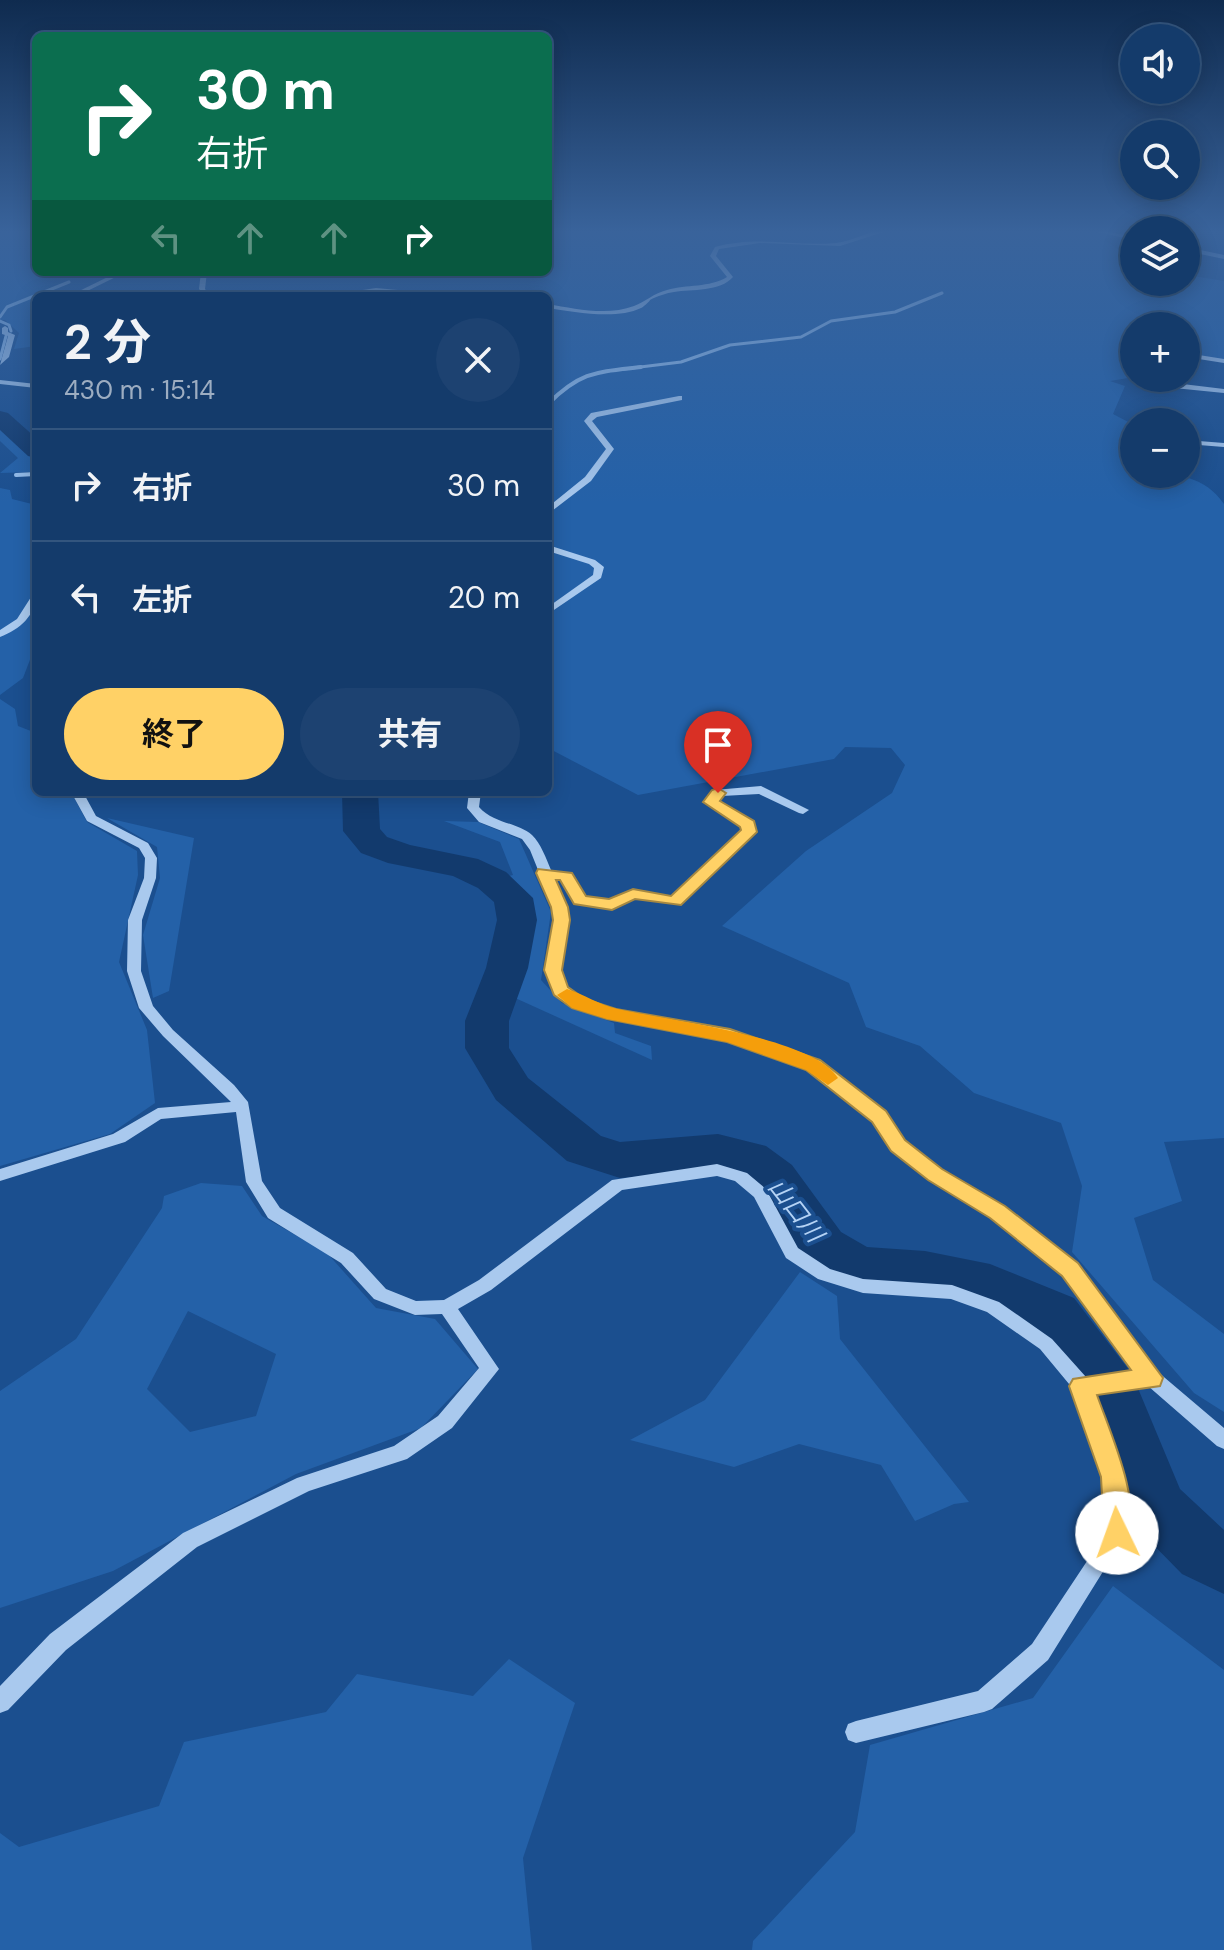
<!DOCTYPE html>
<html lang="ja">
<meta charset="utf-8">
<style>
body{margin:0;font-family:"DM Sans","Noto Sans JP",sans-serif;background:#1d4271;color:#f1f3f6;height:100vh;display:flex;flex-direction:column;font-size:30px;white-space:nowrap}
*{box-sizing:border-box;margin:0}
p{font-size:26px;color:#9dadc1}
.icon{flex:none;width:44px;height:44px;fill:none;stroke:currentColor;stroke-width:2;stroke-linecap:round;stroke-linejoin:round}
.map{position:relative;flex:1;overflow:hidden}
.sheet{position:absolute;left:32px;top:292px;width:520px;height:504px;display:flex;flex-direction:column;background:#143b6b;border-radius:12px;box-shadow:0 4px 20px #0003,0 0 0 2px #33557e}
.sheet>*{flex:none}
.top-card{position:absolute;left:32px;top:32px;width:520px;height:244px;border-radius:12px;box-shadow:0 4px 20px #0003,0 0 0 2px #33557e;background:#0b6e4f;color:#fff;overflow:hidden}
.tools{position:absolute;left:1120px;top:24px;display:grid;gap:16px}
.tools a{display:grid;place-items:center;width:80px;height:80px;border-radius:50%;background:#143b6b;box-shadow:0 4px 20px #0003,0 0 0 2px #33557e;font-size:40px}
.pin{position:absolute;display:grid;place-items:center;width:68px;height:68px;color:#fff;margin:-82px -34px;border-radius:50% 50% 50% 0;rotate:-45deg;box-shadow:0 0 8px #0007}
.pin .icon{rotate:45deg}
.me{position:absolute;width:88px;margin:-44px;rotate:357deg;stroke-linejoin:round;filter:drop-shadow(0 0 6px #0008)}
.turn{display:flex;align-items:center;gap:28px;height:168px;padding:0 32px;font-size:36px}
.turn .icon{width:104px;height:104px;stroke-width:2.5}
.turn b{display:block;font-size:56px;line-height:68px}
.lanes{display:flex;align-items:center;height:76px;padding:0 32px;background:#0003;justify-content:center;gap:40px;direction:ltr}
.lanes .off{opacity:.35}
.round{display:grid;place-items:center;flex:none;width:84px;height:84px;border-radius:42px;background:#1d4271}
.head{display:flex;align-items:center;justify-content:space-between;height:136px;padding:0 32px}
h1{font-size:48px;font-weight:700;line-height:60px}
.action{display:flex;gap:16px;margin-top:auto;padding:16px 32px}
.action a{flex:1;height:92px;border-radius:48px;background:#ffd166;color:#111;font-size:32px;font-weight:700;line-height:92px;text-align:center}
.action a+a{background:#1d4271;color:#f1f3f6}
ul{padding:0;list-style:none}
li{display:flex;align-items:center;gap:24px;height:112px;padding:0 32px;border-top:2px solid #33557e}
li div{flex:1}
li b{display:block;font-size:30px}
li em{font-style:normal}
.map>svg:first-child{display:block}
.green{fill:#2461a8;fill-rule:evenodd}
.lines{fill:none;stroke-linecap:round;stroke-linejoin:round}
.stream-far1{stroke:#9cc4f0;stroke-width:3}
.stream{stroke:#9cc4f0;stroke-width:4}
.river{fill:#123a6d;fill-rule:evenodd}
.minor{fill:#a9c9ee;fill-rule:evenodd}
.route{fill:#ffd166;stroke:#a68842;stroke-width:2}
.slow{fill:#f59e0b}
.labels{text-anchor:middle;dominant-baseline:central;stroke-width:8;stroke-linejoin:round;paint-order:stroke}
.water-label{font-size:24px;font-style:italic;fill:#b5d3f5;stroke:#1b4f8f}
</style>
<div class="map">
<svg width="1224" height="1950" viewBox="0 0 1224 1950">
<rect width="100%" height="100%" fill="#1b4f8f"/>
<g class="green">
<path d="M 0,230 L 36,230 L 36,272 L 548,272 L 548,230 L 1089,230 L 1113,236 L 1104,240 L 1122,252 L 1134,254 L 1134,282 L 1186,282 L 1186,264 L 1196,266 L 1193,276 L 1224,281 L 1224,360 L 1186,354 L 1186,326 L 1134,326 L 1134,377 L 1110,381 L 1125,386 L 1113,414 L 1134,425 L 1134,474 C 1170,474 1202,472 1224,504 L 1224,1138 L 1164,1142 L 1182,1201 L 1134,1218 L 1153,1280 L 1224,1334 L 1224,1412 L 1194,1393 L 1072,1252 L 1082,1186 L 1061,1123 L 974,1093 L 920,1046 L 866,1027 L 849,983 L 722,926 L 806,851 L 892,793 L 905,765 L 891,748 L 845,747 L 834,759 L 638,795 L 548,748 L 548,296 L 36,296 L 36,346 L 14,349 L 19,333 L 5,320 L 0,320 Z"/>
<path d="M 0,426 L 25,451 L 36,457 L 36,472 L 0,473 L 18,458 L 0,441 Z"/>
<path d="M 0,488 L 10,490 L 12,499 L 36,505 L 36,644 L 23,678 L 0,695 Z"/>
<path d="M 0,699 L 15,709 L 18,726 L 36,733 L 36,763 L 32,770 L 36,772 L 36,792 L 71,792 L 87,822 L 137,851 L 138,875 L 119,962 L 147,1030 L 155,1103 L 110,1134 L 0,1166 Z"/>
<path d="M 107,818 L 194,838 L 169,991 L 153,998 L 143,935 L 160,878 L 157,847 Z"/>
<path d="M 444,821 L 478,822 L 519,839 L 551,912 L 541,980 L 562,1003 L 614,1023 L 615,1033 L 651,1046 L 652,1060 L 513,997 L 528,915 L 520,892 L 501,878 L 513,875 L 500,842 Z"/>
<path d="M 201,1183 L 242,1186 L 262,1216 L 327,1253 L 376,1308 L 435,1319 L 478,1369 L 421,1428 L 296,1474 L 113,1571 L 0,1608 L 0,1391 L 76,1339 L 162,1208 L 164,1196 ZM 188,1311 L 276,1354 L 256,1416 L 190,1432 L 147,1389 Z"/>
<path d="M 800,1272 L 837,1296 L 840,1339 L 969,1502 L 954,1504 L 915,1521 L 881,1465 L 799,1444 L 734,1467 L 630,1440 L 705,1400 Z"/>
<path d="M 1113,1586 L 1224,1670 L 1224,1950 L 752,1950 L 753,1941 L 855,1832 L 870,1745 L 1033,1698 Z"/>
<path d="M 509,1659 L 575,1703 L 523,1858 L 532,1950 L 0,1950 L 0,1833 L 19,1847 L 159,1806 L 184,1742 L 326,1712 L 357,1674 L 473,1696 Z"/>
</g>
<g class="lines">
<g class="stream-far1">
<path d="M 0,317 L 7,307 L 69,282"/>
<path d="M 0,321 L 9,325 L 11,331"/>
<path d="M 0,359 L 6,336"/>
<path d="M 624,369 L 681,362 L 730,345 L 801,337 L 831,321 L 895,312 L 942,293"/>
</g>
<g class="stream">
<path d="M 548,404 C 581,371 597,372 641,367"/>
<path d="M 16,475 L 36,474"/>
</g>
<g class="river">
<path d="M 0,411 L 8,413 L 36,438 L 36,458 L 28,456 L 0,430 Z"/>
<path d="M 342,792 L 378,792 L 380,829 L 387,837 L 410,845 L 478,859 L 506,872 L 533,898 L 537,920 L 528,968 L 509,1021 L 509,1048 L 528,1078 L 601,1136 L 620,1142 L 718,1134 L 766,1146 L 792,1165 L 841,1232 L 867,1247 L 925,1251 L 990,1264 L 1074,1298 L 1132,1374 L 1180,1489 L 1224,1530 L 1224,1594 L 1182,1574 L 1136,1527 L 1088,1403 L 1036,1330 L 981,1304 L 925,1293 L 858,1288 L 840,1282 L 805,1260 L 758,1191 L 734,1174 L 718,1170 L 620,1178 L 567,1161 L 496,1100 L 465,1048 L 465,1021 L 486,968 L 497,920 L 494,902 L 478,888 L 453,876 L 388,863 L 361,853 L 343,831 Z"/>
</g>
<g class="minor">
<path d="M 879,230 L 890,230 L 840,246 L 760,243 L 719,249 L 716,256 L 733,277 C 720,292 692,289 674,292 C 667,293 657,296 650,300 C 650,301 642,308 641,308 C 617,320 573,312 548,308 L 548,304 C 575,309 608,316 634,306 C 645,302 654,293 667,290 C 687,284 709,288 727,277 L 710,256 L 715,247 C 759,235 793,247 836,243 C 851,241 864,234 879,230 Z"/>
<path d="M 1094,230 L 1134,236 L 1134,240 L 1097,232 Z"/>
<path d="M 1186,247 L 1224,255 L 1224,259 L 1186,251 Z"/>
<path d="M 118,272 L 126,272 L 77,296 L 69,296 Z"/>
<path d="M 201,272 L 207,272 L 205,289 L 211,296 L 205,296 L 199,289 Z"/>
<path d="M 376,288 L 441,294 L 444,296 L 376,292 L 323,296 Z"/>
<path d="M 5,326 L 8,328 L 8,332 L 15,335 L 9,357 L 0,365 L 8,336 L 2,334 L 2,328 Z"/>
<path d="M 1186,353 L 1224,359 L 1224,363 L 1186,357 Z"/>
<path d="M 1133,378 L 1224,389 L 1224,393 L 1144,385 Z"/>
<path d="M 0,380 L 36,384 L 36,388 L 0,384 Z"/>
<path d="M 679,396 L 682,396 L 682,400 L 597,417 L 592,421 L 614,449 L 591,481 L 548,514 L 548,507 L 585,477 L 606,449 L 584,421 L 591,413 Z"/>
<path d="M 1186,440 L 1224,443 L 1224,447 L 1186,444 Z"/>
<path d="M 548,545 L 595,560 L 604,567 L 601,578 L 548,614 L 548,607 L 593,575 L 594,568 L 589,564 L 548,551 Z"/>
<path d="M 36,593 C 36,616 20,629 0,637 L 0,630 L 17,619 L 33,594 Z"/>
<path d="M 761,786 L 809,810 L 803,814 L 799,813 L 759,794 L 722,796 L 718,801 L 752,822 L 755,832 L 680,904 L 635,898 L 612,909 L 580,904 L 575,903 L 561,879 L 554,878 L 567,907 L 568,920 L 560,970 L 566,988 L 584,1001 L 615,1010 L 730,1031 L 818,1061 L 885,1112 L 904,1141 L 941,1171 L 1004,1207 L 1076,1264 L 1158,1372 L 1224,1428 L 1224,1449 L 1217,1446 L 1148,1386 L 1094,1393 L 1124,1477 L 1127,1533 L 1048,1660 L 992,1709 L 984,1712 L 856,1743 L 848,1740 L 845,1732 L 848,1724 L 856,1721 L 978,1691 L 1032,1644 L 1107,1531 L 1104,1477 L 1074,1390 L 1040,1349 L 987,1312 L 951,1299 L 863,1293 L 818,1279 L 786,1258 L 754,1197 L 735,1181 L 717,1176 L 622,1190 L 491,1290 L 458,1309 L 499,1369 L 452,1428 L 407,1459 L 309,1491 L 197,1547 L 66,1650 L 8,1710 L 0,1713 L 0,1686 L 50,1634 L 183,1533 L 297,1478 L 394,1446 L 438,1416 L 479,1368 L 442,1314 L 415,1315 L 374,1299 L 341,1263 L 268,1218 L 246,1182 L 236,1112 L 161,1119 L 125,1142 L 0,1181 L 0,1169 L 113,1134 L 158,1108 L 231,1102 L 163,1036 L 139,1008 L 127,971 L 128,920 L 144,878 L 145,858 L 139,848 L 87,821 L 71,792 L 83,792 L 96,816 L 148,843 L 157,858 L 156,878 L 142,920 L 141,971 L 153,1006 L 173,1030 L 234,1085 L 248,1102 L 262,1181 L 280,1208 L 353,1253 L 386,1289 L 416,1301 L 444,1300 L 479,1280 L 612,1180 L 717,1164 L 747,1173 L 766,1189 L 798,1248 L 830,1269 L 863,1279 L 952,1285 L 999,1302 L 1052,1339 L 1086,1377 L 1136,1372 L 1064,1274 L 992,1217 L 929,1179 L 892,1149 L 873,1120 L 808,1069 L 728,1041 L 609,1018 L 574,1007 L 555,993 L 546,970 L 554,920 L 553,907 L 530,850 L 522,839 L 479,822 L 467,808 L 469,792 L 481,792 L 479,807 C 494,824 517,822 532,835 C 541,844 546,858 551,870 L 571,873 L 585,897 L 610,901 L 633,890 L 672,897 L 743,831 L 742,827 L 707,805 L 705,802 L 714,790 Z"/>
</g>
</g>
<linearGradient id="sky" x2="0" y2="1"><stop stop-color="#0f2b4f"/><stop offset="0.46" stop-color="#39639b"/><stop offset="1" stop-color="#39639b" stop-opacity="0"/></linearGradient>
<rect width="1224" height="503" fill="url(#sky)"/>
<path class="route" d="M 718,788 L 726,793 L 720,801 L 754,821 L 757,832 L 681,905 L 635,899 L 612,910 L 574,904 L 560,880 L 556,880 L 568,907 L 570,920 L 562,970 L 568,987 L 585,999 L 616,1009 L 730,1029 L 820,1060 L 886,1111 L 905,1140 L 942,1169 L 1005,1206 L 1078,1263 L 1163,1378 L 1160,1386 L 1097,1395 C 1110,1432 1143,1504 1127,1542 L 1117,1545 L 1108,1542 L 1104,1533 L 1101,1477 L 1069,1386 L 1073,1379 L 1131,1370 L 1062,1276 L 990,1218 L 928,1180 L 891,1151 L 872,1122 L 806,1070 L 727,1042 L 607,1019 L 572,1008 L 554,995 L 544,970 L 553,920 L 551,907 L 536,873 L 538,869 L 572,873 L 586,896 L 609,899 L 633,889 L 671,896 L 741,830 L 740,827 L 703,802 L 712,790 Z"/>
<path class="slow" d="M 567,989 C 584,994 599,1005 618,1009 C 665,1020 813,1037 838,1078 L 828,1085 L 806,1070 L 727,1042 L 607,1019 L 572,1008 L 557,995 Z"/>
<g class="labels">
<g class="water-label">
<text transform="translate(796 1210) rotate(52)">山口川</text>
</g>
</g>
</svg>
<div class="tools">
<a><svg class="icon" aria-label="sound" viewBox="0 0 24 24"><path d="M4 9h4l5-4v14l-5-4H4zM17 9q2 3 0 6"/></svg></a>
<a><svg class="icon" aria-label="search" viewBox="0 0 24 24"><circle cx="10" cy="10" r="6"/><path d="M15 15l6 6"/></svg></a>
<a><svg class="icon" aria-label="layers" viewBox="0 0 24 24"><path d="M12 4l9 5-9 5-9-5zM3 14l9 5 9-5"/></svg></a>
<a>+</a>
<a>−</a>
</div>
<div class="pin" style="left:718px;top:793px;background:#d93025"><svg class="icon" aria-label="arrive" viewBox="0 0 24 24"><path d="M6 21V4h12l-3 4 3 4H6"/></svg></div>
<svg class="me" style="left:1117px;top:1533px" viewBox="-20 -20 40 40"><circle r="19" fill="#fff"/><path d="M0-13L10 11 0 6-10 11z" fill="#ffd166"/></svg>
<div class="top-card">
<div class="turn"><svg class="icon" aria-label="right" viewBox="0 0 24 24"><path d="M7 20v-9h11M14 6l5 5-5 5"/></svg><div><b>30 m</b>右折</div></div>
<div class="lanes"><svg class="icon off" aria-label="left" viewBox="0 0 24 24"><path d="M17 20v-9H6M10 6l-5 5 5 5"/></svg><svg class="icon off" aria-label="ahead" viewBox="0 0 24 24"><path d="M12 20V5M6 11l6-6 6 6"/></svg><svg class="icon off" aria-label="ahead" viewBox="0 0 24 24"><path d="M12 20V5M6 11l6-6 6 6"/></svg><svg class="icon" aria-label="right" viewBox="0 0 24 24"><path d="M7 20v-9h11M14 6l5 5-5 5"/></svg></div>
</div>
<section class="sheet">
<div class="head"><div><h1>2 分</h1><p>430 m · 15:14</p></div><a class="round"><svg class="icon" aria-label="close" viewBox="0 0 24 24"><path d="M6 6l12 12M18 6L6 18"/></svg></a></div>
<ul>
<li><svg class="icon" aria-label="right" viewBox="0 0 24 24"><path d="M7 20v-9h11M14 6l5 5-5 5"/></svg><div><b>右折</b></div><em>30 m</em></li>
<li><svg class="icon" aria-label="left" viewBox="0 0 24 24"><path d="M17 20v-9H6M10 6l-5 5 5 5"/></svg><div><b>左折</b></div><em>20 m</em></li>
</ul>
<div class="action"><a>終了</a><a>共有</a></div>
</section>
</div>
